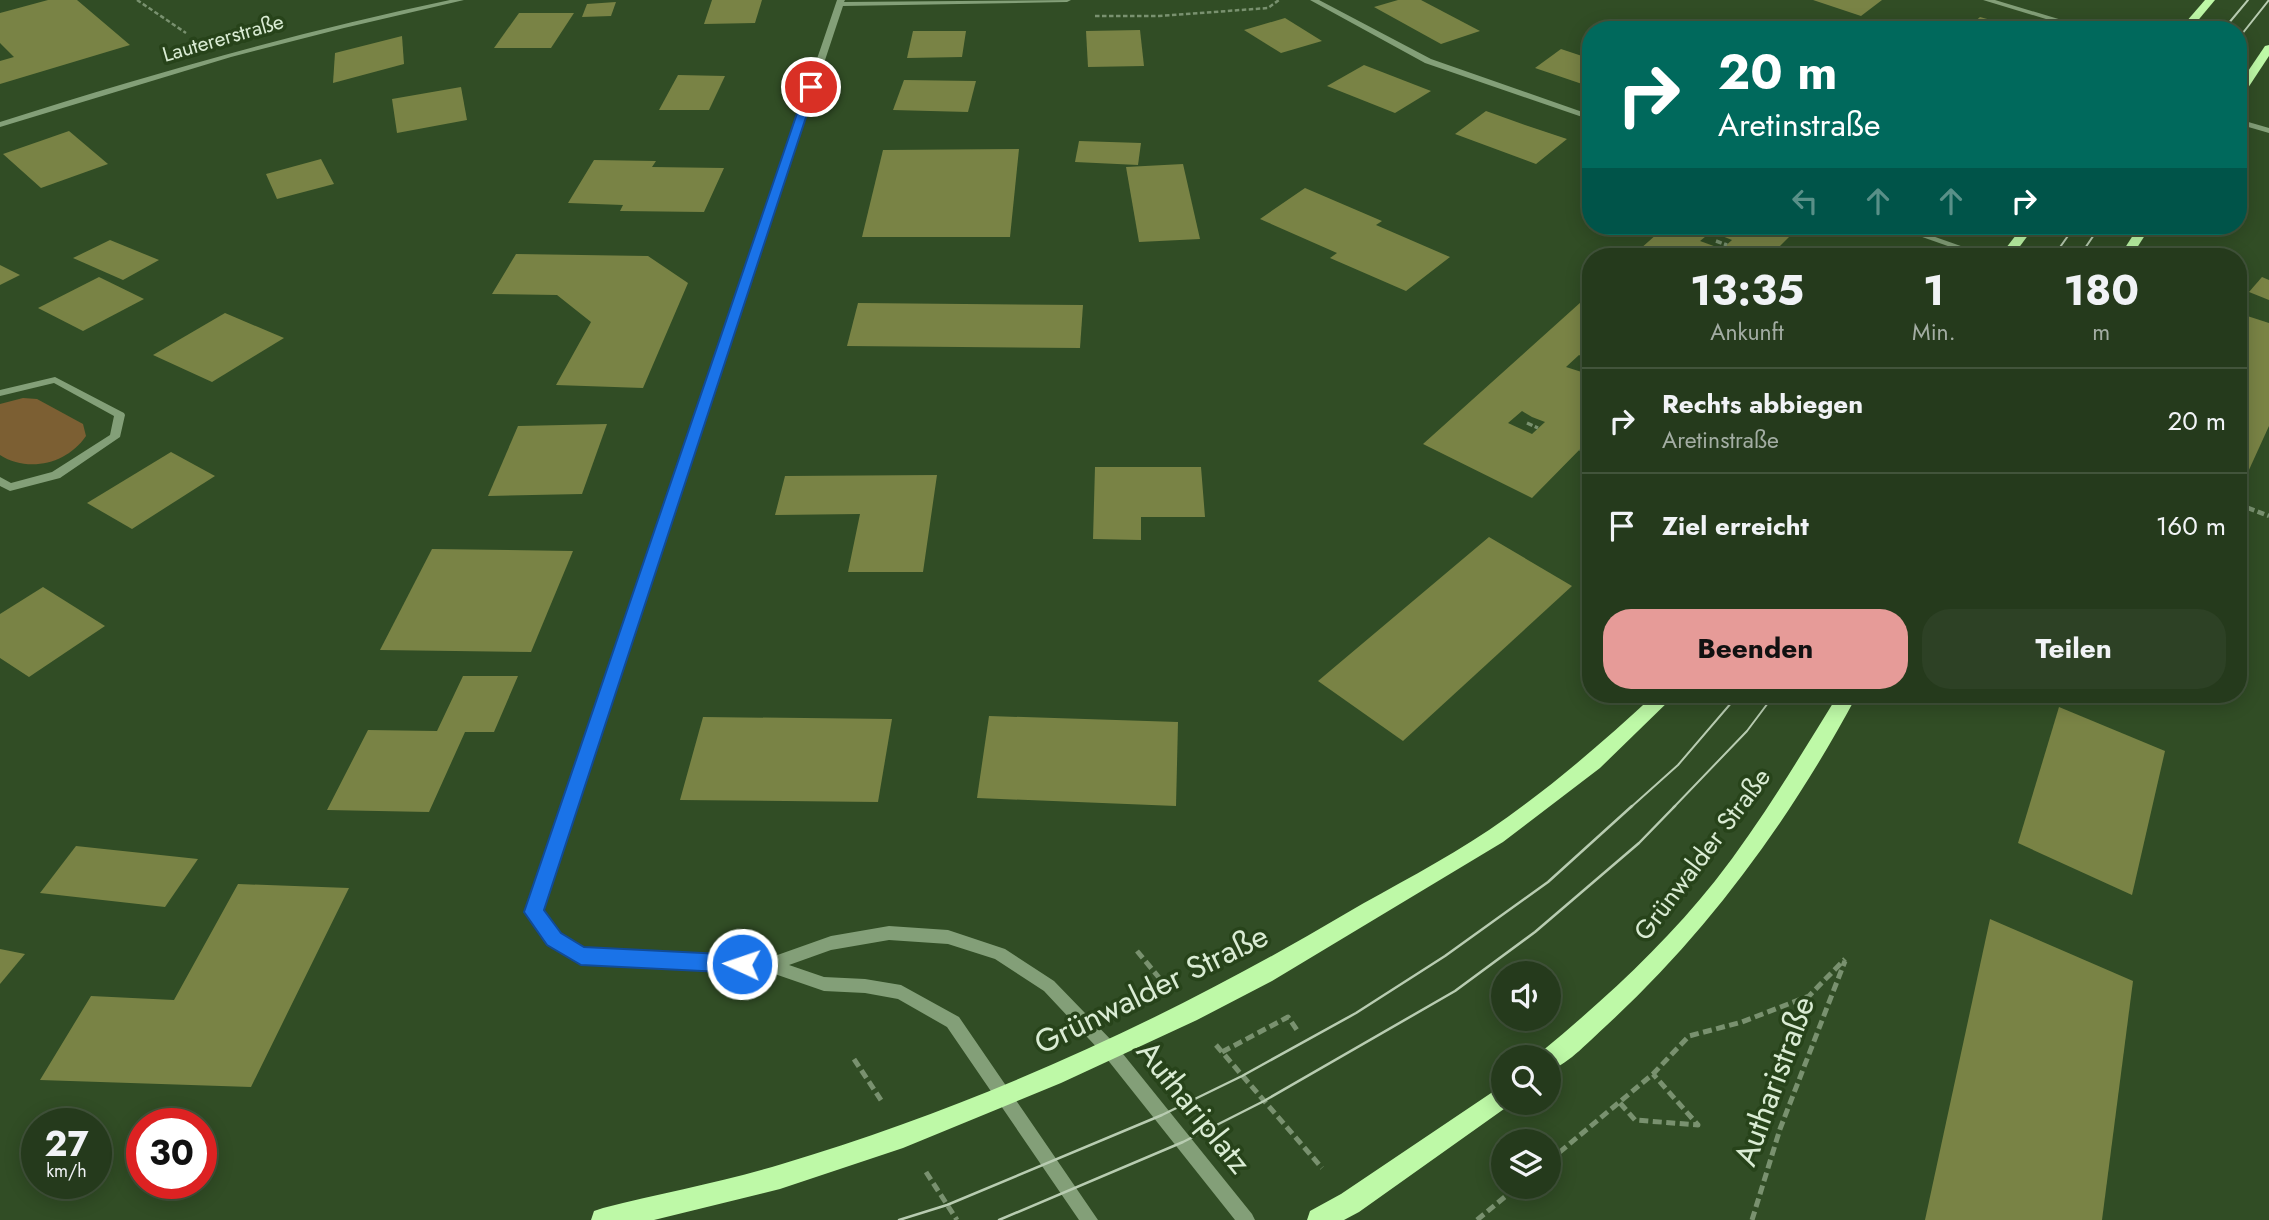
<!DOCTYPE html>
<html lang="de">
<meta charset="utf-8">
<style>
body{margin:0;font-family:Jost,sans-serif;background:#2d4125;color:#f1f3f6;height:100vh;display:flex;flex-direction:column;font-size:26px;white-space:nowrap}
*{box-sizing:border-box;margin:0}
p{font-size:23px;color:#a3ada3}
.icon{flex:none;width:38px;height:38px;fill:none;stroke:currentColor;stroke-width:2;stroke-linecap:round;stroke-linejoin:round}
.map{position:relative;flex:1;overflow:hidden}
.drawer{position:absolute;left:1582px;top:248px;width:665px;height:455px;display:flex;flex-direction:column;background:#253a1c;border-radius:28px;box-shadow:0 4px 18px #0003,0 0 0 2px #42543b}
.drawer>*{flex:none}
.hud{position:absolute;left:1582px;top:21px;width:665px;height:214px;border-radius:28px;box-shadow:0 4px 18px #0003,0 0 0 2px #42543b;background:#00695c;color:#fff;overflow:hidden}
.fabs{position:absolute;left:1491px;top:961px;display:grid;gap:14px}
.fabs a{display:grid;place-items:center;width:70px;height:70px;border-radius:50%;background:#253a1c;box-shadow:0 4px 18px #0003,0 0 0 2px #42543b;font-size:35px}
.speed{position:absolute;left:21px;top:1108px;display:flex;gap:14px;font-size:35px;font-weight:700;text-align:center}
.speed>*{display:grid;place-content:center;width:91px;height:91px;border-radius:50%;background:#253a1c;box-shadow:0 4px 18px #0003,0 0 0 2px #42543b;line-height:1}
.speed small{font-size:18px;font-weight:400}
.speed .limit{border:10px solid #d22;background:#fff;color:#111}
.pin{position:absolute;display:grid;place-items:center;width:60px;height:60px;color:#fff;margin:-30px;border:4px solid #fff;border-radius:50%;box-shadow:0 2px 7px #0007}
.me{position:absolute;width:77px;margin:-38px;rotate:273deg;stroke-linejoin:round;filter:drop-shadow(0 0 5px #0008)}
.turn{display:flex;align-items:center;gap:24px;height:147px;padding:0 21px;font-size:32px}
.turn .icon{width:91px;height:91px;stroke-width:2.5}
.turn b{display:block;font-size:49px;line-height:60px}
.lanes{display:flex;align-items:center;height:66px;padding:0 21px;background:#0003;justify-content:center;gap:35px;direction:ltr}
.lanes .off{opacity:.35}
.eta{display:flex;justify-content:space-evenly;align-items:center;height:119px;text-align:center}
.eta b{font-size:42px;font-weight:700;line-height:49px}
.action{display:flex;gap:14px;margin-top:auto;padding:14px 21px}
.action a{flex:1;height:80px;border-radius:28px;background:#e69b98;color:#111;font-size:28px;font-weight:700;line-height:80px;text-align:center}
.action a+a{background:#2d4125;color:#f1f3f6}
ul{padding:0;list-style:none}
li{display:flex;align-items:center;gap:21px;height:105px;padding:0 21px;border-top:2px solid #42543b}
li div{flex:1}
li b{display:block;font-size:26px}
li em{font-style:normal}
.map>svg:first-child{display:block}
.green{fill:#7c5f33}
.building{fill:#798345;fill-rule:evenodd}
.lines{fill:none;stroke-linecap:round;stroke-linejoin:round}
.path-far3{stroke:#79916f;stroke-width:2.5;stroke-dasharray:4.5 2.5;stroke-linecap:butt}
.path-far2{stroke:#79916f;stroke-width:3.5;stroke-dasharray:6 2.5;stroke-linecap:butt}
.path-far1{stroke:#79916f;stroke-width:4.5;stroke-dasharray:7 3.5;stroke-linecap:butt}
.path{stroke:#79916f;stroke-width:5;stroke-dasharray:9 4.5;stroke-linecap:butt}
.minor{fill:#839f78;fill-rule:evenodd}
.major{fill:#bef9a7;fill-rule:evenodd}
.tram-far1{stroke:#b8ccb1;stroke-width:2}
.tram{stroke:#b8ccb1;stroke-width:2.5}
.route{fill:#1a73e8;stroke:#114b97;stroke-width:2}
.labels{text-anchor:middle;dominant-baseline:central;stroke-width:7;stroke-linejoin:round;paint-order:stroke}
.far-street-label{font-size:21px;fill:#daecd4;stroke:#27431a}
.street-label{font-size:26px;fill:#daecd4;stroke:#27431a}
.near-street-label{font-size:32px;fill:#daecd4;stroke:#27431a}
</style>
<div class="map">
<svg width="2269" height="1220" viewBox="0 0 2269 1220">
<rect width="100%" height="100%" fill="#314d25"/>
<path class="green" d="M 23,398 L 37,399 L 83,424 L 86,436 C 67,464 28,473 0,455 L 0,404 Z"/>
<g class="building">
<path d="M 48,0 L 77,0 L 130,45 L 0,84 L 0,61 L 14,57 L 0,43 L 0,13 Z"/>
<path d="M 712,0 L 762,0 L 755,23 L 704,24 Z"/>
<path d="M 1398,0 L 1421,0 L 1480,31 L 1441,44 L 1374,7 Z"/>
<path d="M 1813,0 L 1882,0 L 1861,16 Z"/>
<path d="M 616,2 L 611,16 L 582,17 L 587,4 Z"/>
<path d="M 519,13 L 574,13 L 551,48 L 494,48 Z"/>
<path d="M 1980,17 L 2023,29 L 2023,30 L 1965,30 Z"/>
<path d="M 1285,18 L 1322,41 L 1281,53 L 1244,30 Z"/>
<path d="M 1140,30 L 1144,66 L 1088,67 L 1086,31 Z"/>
<path d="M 913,31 L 966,31 L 962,57 L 907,58 Z"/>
<path d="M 402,36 L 404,64 L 333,83 L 335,53 Z"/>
<path d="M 1561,49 L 1591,59 L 1591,84 L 1588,86 L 1535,68 Z"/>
<path d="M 1364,65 L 1431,91 L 1395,113 L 1327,86 Z"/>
<path d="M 678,75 L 725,76 L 709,110 L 659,110 Z"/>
<path d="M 904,80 L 976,81 L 968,112 L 893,110 Z"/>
<path d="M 461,87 L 467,120 L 397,133 L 392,99 Z"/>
<path d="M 1486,111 L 1525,125 L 1567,139 L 1536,164 L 1455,134 Z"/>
<path d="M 69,131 L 108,164 L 41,188 L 3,154 Z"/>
<path d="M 1079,141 L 1141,143 L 1138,165 L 1075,162 Z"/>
<path d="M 1019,149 L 1010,237 L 862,237 L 883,150 Z"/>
<path d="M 321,159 L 334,184 L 277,199 L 266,174 Z"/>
<path d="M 594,160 L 656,161 L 652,167 L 724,168 L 704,212 L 620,211 L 623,205 L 568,203 Z"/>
<path d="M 1183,164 L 1200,239 L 1139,242 L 1126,167 Z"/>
<path d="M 1305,188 L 1382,221 L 1376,225 L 1450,257 L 1406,291 L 1330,258 L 1337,253 L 1260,219 Z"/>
<path d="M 1666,226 L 1800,226 L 1769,257 L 1631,257 ZM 1711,232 L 1722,236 L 1732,240 L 1722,249 L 1700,241 Z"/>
<path d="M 110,240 L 159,260 L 123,280 L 73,258 Z"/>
<path d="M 516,254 L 648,256 L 688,283 L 643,388 L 556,385 L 591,322 L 557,295 L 492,294 Z"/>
<path d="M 0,265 L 20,275 L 0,285 Z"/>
<path d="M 99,277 L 144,299 L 83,331 L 38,308 Z"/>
<path d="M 2262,277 L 2269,280 L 2269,300 L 2249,292 Z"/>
<path d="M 1591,293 L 1591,360 L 1579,355 L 1566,367 L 1591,375 L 1591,438 L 1532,498 L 1423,444 ZM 1522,411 L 1532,417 L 1545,422 L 1532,434 L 1508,423 Z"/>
<path d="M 858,303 L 1083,305 L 1080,348 L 847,346 Z"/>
<path d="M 225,313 L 284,338 L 212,382 L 153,355 Z"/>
<path d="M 2238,313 L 2269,323 L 2269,426 L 2248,472 L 2238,468 Z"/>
<path d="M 607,424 L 582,494 L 488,496 L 518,426 Z"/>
<path d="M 171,452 L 215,476 L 132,529 L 87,503 Z"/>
<path d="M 1095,467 L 1201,467 L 1205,517 L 1141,517 L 1141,540 L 1093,539 Z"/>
<path d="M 937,475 L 923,572 L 848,572 L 860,514 L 775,515 L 785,476 Z"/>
<path d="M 1489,537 L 1572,586 L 1403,741 L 1318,681 Z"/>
<path d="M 432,549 L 573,551 L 531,652 L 380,650 Z"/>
<path d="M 43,587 L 105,626 L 29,677 L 0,658 L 0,614 Z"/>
<path d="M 463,676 L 518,676 L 494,732 L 465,732 L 429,812 L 327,810 L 368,730 L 437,731 Z"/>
<path d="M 2059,707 L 2165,751 L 2132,895 L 2018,843 Z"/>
<path d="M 989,716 L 1178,722 L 1176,806 L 977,798 Z"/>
<path d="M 703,717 L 892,719 L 878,802 L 680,800 Z"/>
<path d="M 76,846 L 198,859 L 165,907 L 40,893 Z"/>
<path d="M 238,884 L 349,888 L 251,1087 L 40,1080 L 91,996 L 174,1000 Z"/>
<path d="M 1990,919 L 2133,981 L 2102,1220 L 1925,1220 Z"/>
<path d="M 0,949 L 25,954 L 0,984 Z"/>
</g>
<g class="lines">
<g class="path-far3">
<path d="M 137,0 L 186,33"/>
<path d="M 1095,16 L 1159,16 L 1268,8 L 1279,0"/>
</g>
<g class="path-far2">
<path d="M 1716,241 L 1727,245"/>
<path d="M 1584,367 L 1591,370"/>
<path d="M 1527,423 L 1538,428"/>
<path d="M 1580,449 L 1591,454"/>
</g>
<path class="path-far1" d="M 2238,504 L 2269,516"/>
<g class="path">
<path d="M 1137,951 L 1161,980"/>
<path d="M 1216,1045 L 1322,1168"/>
<path d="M 1222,1052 L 1288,1017 L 1297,1030"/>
<path d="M 854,1059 L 881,1100"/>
<path d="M 1620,1103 L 1635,1120 L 1698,1125 L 1653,1074"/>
<path d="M 1549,1161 L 1653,1074 L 1689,1036 L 1742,1022 L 1809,996 L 1845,959"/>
<path d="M 926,1172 L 957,1220"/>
<path d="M 1477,1220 L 1518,1186"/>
<path d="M 1752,1220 L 1780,1129 L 1845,961"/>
</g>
<g class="minor">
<path d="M 450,0 L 464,0 L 344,28 L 231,57 L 0,127 L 0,122 C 148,75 297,32 450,0 Z"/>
<path d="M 837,0 L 845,0 L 844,2 L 1071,0 L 1067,2 L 843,6 L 542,911 L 559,934 L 583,949 L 769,958 L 831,936 L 889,926 L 948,930 L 1005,949 L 1054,981 L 1115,1044 L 1252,1214 L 1255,1220 L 1235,1220 L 1103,1054 L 1044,991 L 995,959 L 948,944 L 889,940 L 831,950 L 789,965 L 824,977 L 865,979 L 901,985 L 959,1017 L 1098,1220 L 1079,1220 L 947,1027 L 898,999 L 865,993 L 824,991 L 769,972 L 581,963 L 549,944 L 527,912 Z"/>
<path d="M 1310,0 L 1319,0 L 1431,59 L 1591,115 L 1591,120 L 1425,63 Z"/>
<path d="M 1983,0 L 1995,0 L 2095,30 L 2082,30 Z"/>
<path d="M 2238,119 L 2269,128 L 2269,133 L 2238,124 Z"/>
<path d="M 1891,226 L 1904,226 L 1992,257 L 1979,257 Z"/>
<path d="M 55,377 L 124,413 L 125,415 L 120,437 L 60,478 L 10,491 L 0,486 L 0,477 L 11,483 L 52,472 L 110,435 L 114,416 L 54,383 L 0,396 L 0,390 Z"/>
</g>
<g class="major">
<path d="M 2205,0 L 2215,0 L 2190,30 L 2179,30 Z"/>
<path d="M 2269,45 L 2269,56 L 2242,97 L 2238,98 L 2238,86 L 2265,46 Z"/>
<path d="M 2023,226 L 2035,226 L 2012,257 L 1999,257 Z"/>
<path d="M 2139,226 L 2151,226 L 2131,257 L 2119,257 Z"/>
<path d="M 1654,695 L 1675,695 L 1600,768 L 1503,842 L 1272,981 L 1197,1020 L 1061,1083 L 903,1148 L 780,1189 L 654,1220 L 591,1220 L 594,1211 L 603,1208 C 662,1193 723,1182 782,1164 C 979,1105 1168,1019 1345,914 C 1393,886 1443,861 1489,830 C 1548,790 1602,743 1654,695 Z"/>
<path d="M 1838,695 L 1857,695 C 1792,817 1709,931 1607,1025 C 1590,1040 1570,1063 1549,1071 L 1549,1057 L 1539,1057 L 1541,1052 C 1604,1000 1664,945 1715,881 C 1761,822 1799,758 1838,695 Z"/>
<path d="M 1503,1085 L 1503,1102 L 1511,1104 L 1359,1212 L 1344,1220 L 1307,1220 L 1310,1211 L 1341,1194 Z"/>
</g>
<g class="tram-far1">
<path d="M 2223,30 L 2248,0"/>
<path d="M 2238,39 L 2269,0"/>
<path d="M 2053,257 L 2075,226"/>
<path d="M 2079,257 L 2100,226"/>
<path d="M 1630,808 L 1678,765 L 1738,695"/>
<path d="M 1673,808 L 1747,731 L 1774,695"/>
</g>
<g class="tram">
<path d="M 899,1220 L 947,1205 L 1162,1115 L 1242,1076 L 1356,1013 L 1445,956 L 1548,882 L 1632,806"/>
<path d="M 999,1220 L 1183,1142 L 1264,1101 L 1455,991 L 1535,932 L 1639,843 L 1675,806"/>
</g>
</g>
<path class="route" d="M 811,84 L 816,87 L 544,910 L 561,933 L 584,947 L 742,955 L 749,957 L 752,964 L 749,970 L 742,973 L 581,965 L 547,945 L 524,912 L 806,87 Z"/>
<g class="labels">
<g class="far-street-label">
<text transform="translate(223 38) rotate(-16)">Lautererstraße</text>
</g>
<g class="street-label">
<text transform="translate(1702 854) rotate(-53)">Grünwalder Straße</text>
</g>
<g class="near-street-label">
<text transform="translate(1151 989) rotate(-26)">Grünwalder Straße</text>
<text transform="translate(1774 1081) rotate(-70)">Autharistraße</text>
<text transform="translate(1194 1107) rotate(51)">Authariplatz</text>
</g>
</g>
</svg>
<div class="fabs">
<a><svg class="icon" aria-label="sound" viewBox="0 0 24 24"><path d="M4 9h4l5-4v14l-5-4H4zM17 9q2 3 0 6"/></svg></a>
<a><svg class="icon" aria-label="search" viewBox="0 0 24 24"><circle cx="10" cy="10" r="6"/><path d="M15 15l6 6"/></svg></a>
<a><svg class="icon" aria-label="layers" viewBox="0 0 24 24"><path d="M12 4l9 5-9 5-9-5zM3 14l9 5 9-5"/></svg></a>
</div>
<div class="speed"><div>27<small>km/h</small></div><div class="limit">30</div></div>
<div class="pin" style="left:811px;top:87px;background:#d93025"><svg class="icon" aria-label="arrive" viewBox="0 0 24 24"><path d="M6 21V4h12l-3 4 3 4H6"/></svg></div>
<svg class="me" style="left:742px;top:964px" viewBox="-20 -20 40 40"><circle r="17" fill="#1a73e8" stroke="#fff" stroke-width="3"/><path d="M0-11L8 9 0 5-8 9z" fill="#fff"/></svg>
<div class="hud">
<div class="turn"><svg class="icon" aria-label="right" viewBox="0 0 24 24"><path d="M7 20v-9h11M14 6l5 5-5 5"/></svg><div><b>20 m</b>Aretinstraße</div></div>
<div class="lanes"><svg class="icon off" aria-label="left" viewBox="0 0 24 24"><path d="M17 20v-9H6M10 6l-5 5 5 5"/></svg><svg class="icon off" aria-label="ahead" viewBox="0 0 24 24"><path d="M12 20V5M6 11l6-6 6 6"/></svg><svg class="icon off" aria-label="ahead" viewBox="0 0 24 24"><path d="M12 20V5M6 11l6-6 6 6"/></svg><svg class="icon" aria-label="right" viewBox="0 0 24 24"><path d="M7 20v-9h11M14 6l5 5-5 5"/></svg></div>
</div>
<section class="drawer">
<div class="eta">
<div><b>13:35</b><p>Ankunft</p></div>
<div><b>1</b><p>Min.</p></div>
<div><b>180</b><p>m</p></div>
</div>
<ul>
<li><svg class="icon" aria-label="right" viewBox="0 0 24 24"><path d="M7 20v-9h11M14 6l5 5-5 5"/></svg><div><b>Rechts abbiegen</b><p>Aretinstraße</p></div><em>20 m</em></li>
<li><svg class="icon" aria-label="arrive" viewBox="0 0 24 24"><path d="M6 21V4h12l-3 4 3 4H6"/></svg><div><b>Ziel erreicht</b></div><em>160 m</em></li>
</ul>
<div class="action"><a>Beenden</a><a>Teilen</a></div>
</section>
</div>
